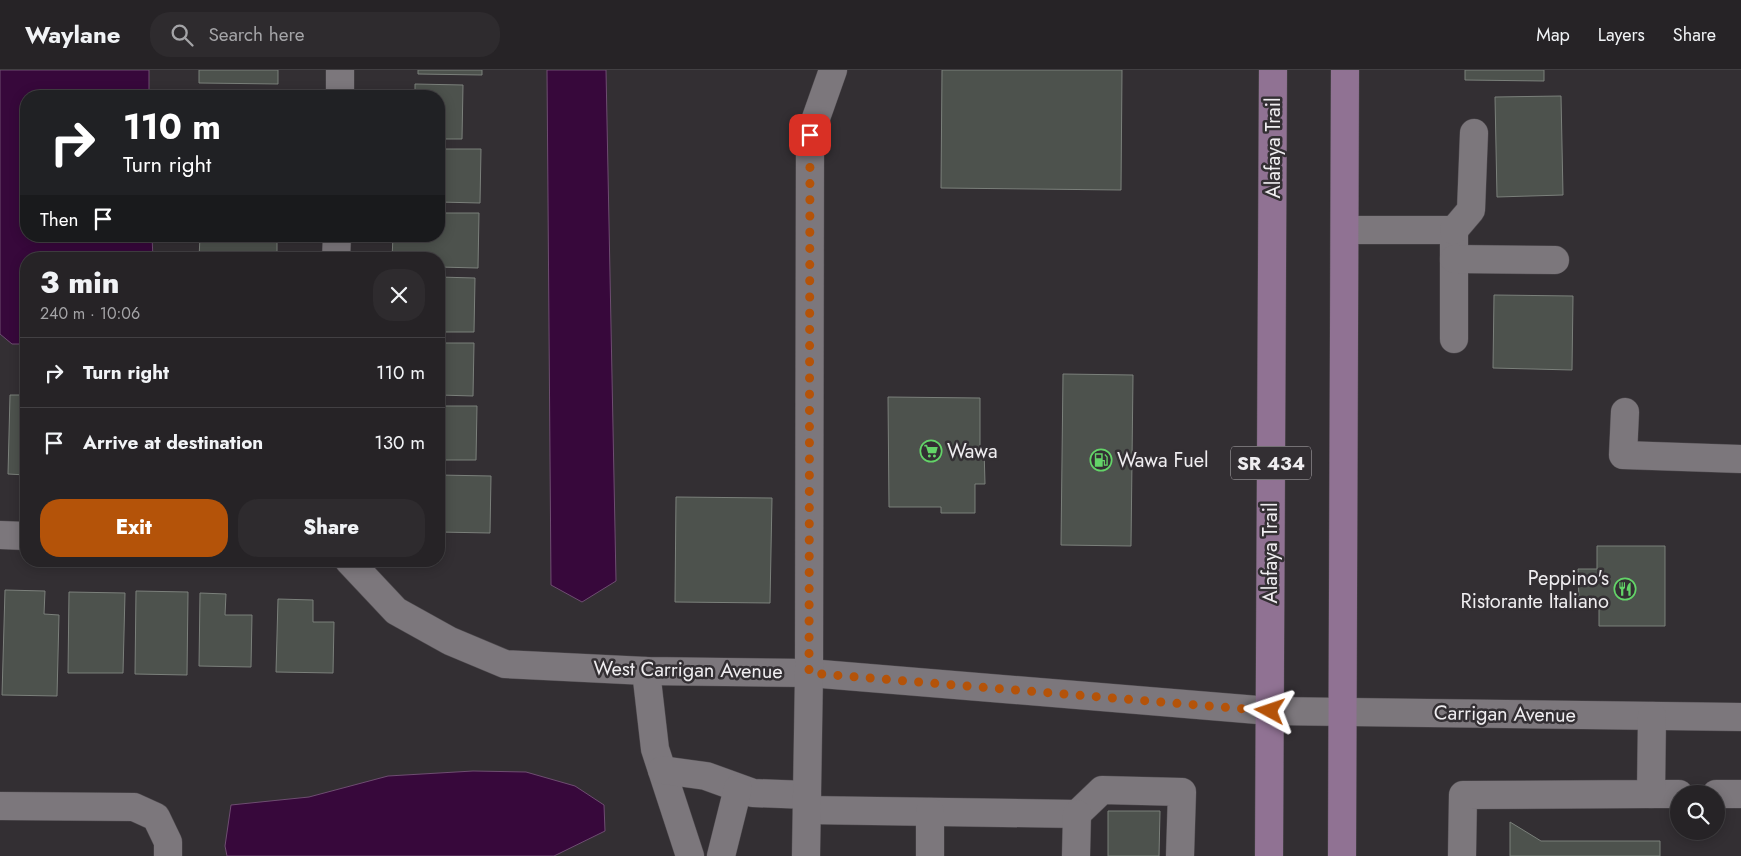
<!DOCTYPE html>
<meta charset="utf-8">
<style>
body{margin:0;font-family:Jost,sans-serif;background:#2e2b2e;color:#f1f3f6;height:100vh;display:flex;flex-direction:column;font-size:19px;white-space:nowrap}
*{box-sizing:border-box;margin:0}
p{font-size:16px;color:#a4a4a7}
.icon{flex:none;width:28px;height:28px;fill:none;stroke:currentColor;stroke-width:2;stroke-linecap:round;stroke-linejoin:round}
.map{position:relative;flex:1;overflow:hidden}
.details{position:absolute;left:20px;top:182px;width:425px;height:315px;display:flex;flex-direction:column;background:#262326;border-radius:20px;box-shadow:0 2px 12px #0003,0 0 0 1px #424043}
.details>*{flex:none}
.hud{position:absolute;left:20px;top:20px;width:425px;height:152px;border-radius:20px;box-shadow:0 2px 12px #0003,0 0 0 1px #424043;background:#202124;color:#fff;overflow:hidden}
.controls{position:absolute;left:1670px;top:715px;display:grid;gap:10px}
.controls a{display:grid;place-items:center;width:55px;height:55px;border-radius:50%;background:#262326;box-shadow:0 2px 12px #0003,0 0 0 1px #424043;font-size:25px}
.pin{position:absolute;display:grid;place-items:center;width:42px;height:42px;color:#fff;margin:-21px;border-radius:10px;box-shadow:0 2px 8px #0006}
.me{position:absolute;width:55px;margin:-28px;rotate:275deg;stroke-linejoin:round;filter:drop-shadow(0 0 4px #0008)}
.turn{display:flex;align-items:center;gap:18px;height:105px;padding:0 20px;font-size:22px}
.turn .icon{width:65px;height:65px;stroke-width:2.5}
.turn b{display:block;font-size:35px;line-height:42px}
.then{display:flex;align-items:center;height:48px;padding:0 20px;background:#0003;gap:10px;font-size:19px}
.round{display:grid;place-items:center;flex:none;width:52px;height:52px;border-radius:20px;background:#2e2b2e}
.summary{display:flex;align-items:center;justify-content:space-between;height:85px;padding:0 20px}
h1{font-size:30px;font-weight:800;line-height:38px}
.primary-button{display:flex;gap:10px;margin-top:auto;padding:10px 20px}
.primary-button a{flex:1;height:58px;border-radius:20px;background:#b45309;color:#fff;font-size:20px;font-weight:800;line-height:58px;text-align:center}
.primary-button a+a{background:#2e2b2e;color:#f1f3f6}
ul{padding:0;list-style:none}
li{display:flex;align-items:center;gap:15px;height:70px;padding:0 20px;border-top:1px solid #424043}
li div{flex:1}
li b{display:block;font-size:19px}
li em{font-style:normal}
header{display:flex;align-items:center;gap:30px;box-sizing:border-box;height:70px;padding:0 25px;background:#262326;border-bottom:1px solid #424043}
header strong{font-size:24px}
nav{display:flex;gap:28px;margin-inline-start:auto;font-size:18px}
.search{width:350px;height:45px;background:#2e2b2e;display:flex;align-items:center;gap:12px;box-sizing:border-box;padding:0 18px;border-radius:20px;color:#a4a4a7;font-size:19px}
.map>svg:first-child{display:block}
.water{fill:#37083b;stroke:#6e4d71}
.building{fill:#4d524d;stroke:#7b807b}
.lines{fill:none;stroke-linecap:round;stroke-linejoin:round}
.minor-casing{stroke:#4e4a4e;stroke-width:29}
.major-casing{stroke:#4e4a4e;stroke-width:29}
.minor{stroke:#7c777c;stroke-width:28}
.major{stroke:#907293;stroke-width:28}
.route{stroke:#b45309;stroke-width:9;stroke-dasharray:0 16.2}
.labels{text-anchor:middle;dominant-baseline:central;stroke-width:5;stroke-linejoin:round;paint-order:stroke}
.shield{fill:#332f33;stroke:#b7b4b7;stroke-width:1}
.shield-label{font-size:19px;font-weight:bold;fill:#efedf0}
.street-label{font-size:20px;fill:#efedf0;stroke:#332f33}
.poi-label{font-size:20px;fill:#efedf0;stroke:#332f33;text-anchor:start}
</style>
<header>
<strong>Waylane</strong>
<div class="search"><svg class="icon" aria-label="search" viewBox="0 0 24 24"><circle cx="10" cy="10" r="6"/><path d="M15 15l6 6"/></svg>Search here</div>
<nav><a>Map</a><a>Layers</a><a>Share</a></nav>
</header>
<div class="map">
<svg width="1741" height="786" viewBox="0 0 1741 786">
<rect width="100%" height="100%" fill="#332f33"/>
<g class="water">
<path d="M 0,0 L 149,0 L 149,26 L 26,26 L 26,166 L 152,166 L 153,189 L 26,189 L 26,274 L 12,274 L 0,264 Z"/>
<path d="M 547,0 L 606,0 L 616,511 L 582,532 L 551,515 Z"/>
<path d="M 473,701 L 526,702 L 575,716 L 604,735 L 605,761 L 554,786 L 227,786 L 225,776 L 231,735 L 309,727 L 388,706 Z"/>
</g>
<g class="building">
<path d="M 199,0 L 278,0 L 278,14 L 199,13 Z"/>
<path d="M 418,0 L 482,0 L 482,5 L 418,4 Z"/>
<path d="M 942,0 L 1122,0 L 1121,120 L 941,118 Z"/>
<path d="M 1465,0 L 1544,0 L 1544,11 L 1465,10 Z"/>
<path d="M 415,14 L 463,15 L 462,69 L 439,69 L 439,26 L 415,26 Z"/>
<path d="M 1561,26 L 1563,125 L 1497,127 L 1495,27 Z"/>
<path d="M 439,79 L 481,79 L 480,133 L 439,132 Z"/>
<path d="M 439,143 L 479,143 L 478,198 L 439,197 L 439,189 L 392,189 L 393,166 L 439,166 Z"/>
<path d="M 200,166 L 277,166 L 277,189 L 199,189 Z"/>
<path d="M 439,207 L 475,208 L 474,262 L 439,262 Z"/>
<path d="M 1494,225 L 1573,226 L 1572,300 L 1493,298 Z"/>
<path d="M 439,273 L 474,273 L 473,326 L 439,325 Z"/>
<path d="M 1063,304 L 1133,305 L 1131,476 L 1061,475 Z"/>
<path d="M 10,325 L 26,325 L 26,405 L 8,404 Z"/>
<path d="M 888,327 L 980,328 L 980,378 L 984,378 L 985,414 L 975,414 L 975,443 L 941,443 L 941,437 L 889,437 Z"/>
<path d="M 439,336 L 477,336 L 476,390 L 439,390 Z"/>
<path d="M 439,405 L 491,406 L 490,463 L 439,462 Z"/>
<path d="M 676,427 L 772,428 L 770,533 L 675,532 Z"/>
<path d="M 1597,476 L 1665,476 L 1665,556 L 1599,556 L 1599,533 L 1579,532 L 1578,499 L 1597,499 Z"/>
<path d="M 5,520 L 45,521 L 44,544 L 59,545 L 57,626 L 2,625 Z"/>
<path d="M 136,521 L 188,522 L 187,605 L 135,604 Z"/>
<path d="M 69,522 L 125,523 L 123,603 L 68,603 Z"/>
<path d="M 200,523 L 226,524 L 225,545 L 252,545 L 251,597 L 199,596 Z"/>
<path d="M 278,529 L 313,530 L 313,552 L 334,552 L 333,603 L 276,602 Z"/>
<path d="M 1108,741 L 1160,741 L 1159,786 L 1108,786 Z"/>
<path d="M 1510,752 L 1541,771 L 1660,771 L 1660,786 L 1510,786 Z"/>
</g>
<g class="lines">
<g class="minor-casing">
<g id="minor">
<path d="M 340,26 L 340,0"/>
<path d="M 1345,160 L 1454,160 L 1454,269"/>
<path d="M 1454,160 L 1471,140 L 1474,63"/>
<path d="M 336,189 L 337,166"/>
<path d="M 1454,189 L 1555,190"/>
<path d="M 1625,342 L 1623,385 L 1741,389"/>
<path d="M 0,465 L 26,466"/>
<path d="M 349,491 L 396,541 L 450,571 L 505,594 L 646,601 L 809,603 L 1270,641 L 1741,647"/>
<path d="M 646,601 L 655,679 L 690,786"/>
<path d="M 662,700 L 706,706 L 753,723 L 807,725"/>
<path d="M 1651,724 L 1679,724"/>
<path d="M 1716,724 L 1741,724"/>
<path d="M 0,736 L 134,737 L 156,747 L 168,772 L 168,786"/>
<path d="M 807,740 L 1077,744 L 1102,720 L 1182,722 L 1180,786"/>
<path d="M 930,742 L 930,786"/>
<path d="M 721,786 L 738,718"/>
<path d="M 806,786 L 809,603 L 810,65 L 833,0"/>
<path d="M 1076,786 L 1077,744"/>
<path d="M 1462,786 L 1463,725 L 1651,724 L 1652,646"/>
</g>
</g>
<g class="major-casing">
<g id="major">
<path d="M 1269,786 L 1273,0"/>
<path d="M 1342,786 L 1345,0"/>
</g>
</g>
<use href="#minor" class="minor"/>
<use href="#major" class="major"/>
</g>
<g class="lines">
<path class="route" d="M 810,65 L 809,603 L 1270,641"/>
</g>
<defs>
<g id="supermarket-ring" transform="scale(1.125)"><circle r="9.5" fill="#332f33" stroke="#63d468" stroke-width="1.5"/><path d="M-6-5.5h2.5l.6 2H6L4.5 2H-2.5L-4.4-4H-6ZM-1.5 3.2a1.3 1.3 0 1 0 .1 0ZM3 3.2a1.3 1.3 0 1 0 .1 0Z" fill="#63d468"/></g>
<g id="fuel-ring" transform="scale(1.125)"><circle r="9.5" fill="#332f33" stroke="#63d468" stroke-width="1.5"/><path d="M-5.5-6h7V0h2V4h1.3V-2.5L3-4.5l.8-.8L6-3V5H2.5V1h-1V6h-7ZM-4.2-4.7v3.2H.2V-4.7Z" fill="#63d468"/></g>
<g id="restaurant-ring" transform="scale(1.125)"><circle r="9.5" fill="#332f33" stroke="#63d468" stroke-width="1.5"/><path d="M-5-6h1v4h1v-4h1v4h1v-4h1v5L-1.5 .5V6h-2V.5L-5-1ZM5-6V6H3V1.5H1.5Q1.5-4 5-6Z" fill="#63d468"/></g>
</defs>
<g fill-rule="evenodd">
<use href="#supermarket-ring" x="931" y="381"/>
<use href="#fuel-ring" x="1101" y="390"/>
<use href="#restaurant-ring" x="1625" y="519"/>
</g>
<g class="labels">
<rect class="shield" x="1231" y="376.5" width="80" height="33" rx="4"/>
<g class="shield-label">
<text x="1271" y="393">SR 434</text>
</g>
<g class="street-label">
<text transform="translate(1273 78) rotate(-90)">Alafaya Trail</text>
<text transform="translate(1270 483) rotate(-90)">Alafaya Trail</text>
<text transform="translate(688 600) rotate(1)">West Carrigan Avenue</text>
<text transform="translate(1505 644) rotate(1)">Carrigan Avenue</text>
</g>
<g class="poi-label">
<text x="947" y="381">Wawa</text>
<text x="1117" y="390">Wawa Fuel</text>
<text x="1609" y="508" text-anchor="end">Peppino's<tspan x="1609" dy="23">Ristorante Italiano</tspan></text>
</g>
</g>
</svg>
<div class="controls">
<a><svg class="icon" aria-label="search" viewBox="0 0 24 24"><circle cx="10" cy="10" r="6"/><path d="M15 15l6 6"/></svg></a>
</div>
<div class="pin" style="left:810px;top:65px;background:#d93025"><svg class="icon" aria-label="arrive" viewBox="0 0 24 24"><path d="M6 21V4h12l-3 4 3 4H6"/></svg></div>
<svg class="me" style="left:1270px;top:641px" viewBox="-20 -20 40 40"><path d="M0-17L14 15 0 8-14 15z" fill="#b45309" stroke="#fff" stroke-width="4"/></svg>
<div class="hud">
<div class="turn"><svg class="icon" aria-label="right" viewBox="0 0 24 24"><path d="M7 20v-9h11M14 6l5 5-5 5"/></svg><div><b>110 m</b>Turn right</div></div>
<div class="then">Then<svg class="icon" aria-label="arrive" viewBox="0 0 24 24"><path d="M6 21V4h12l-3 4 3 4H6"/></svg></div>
</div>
<section class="details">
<div class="summary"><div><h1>3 min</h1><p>240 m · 10:06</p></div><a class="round"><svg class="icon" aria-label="close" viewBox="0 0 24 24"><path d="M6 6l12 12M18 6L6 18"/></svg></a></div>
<ul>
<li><svg class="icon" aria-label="right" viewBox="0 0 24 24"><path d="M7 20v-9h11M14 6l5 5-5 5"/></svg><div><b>Turn right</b></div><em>110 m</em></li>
<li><svg class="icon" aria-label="arrive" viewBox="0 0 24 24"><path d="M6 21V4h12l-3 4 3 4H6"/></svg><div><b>Arrive at destination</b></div><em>130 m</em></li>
</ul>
<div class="primary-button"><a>Exit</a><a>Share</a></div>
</section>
</div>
